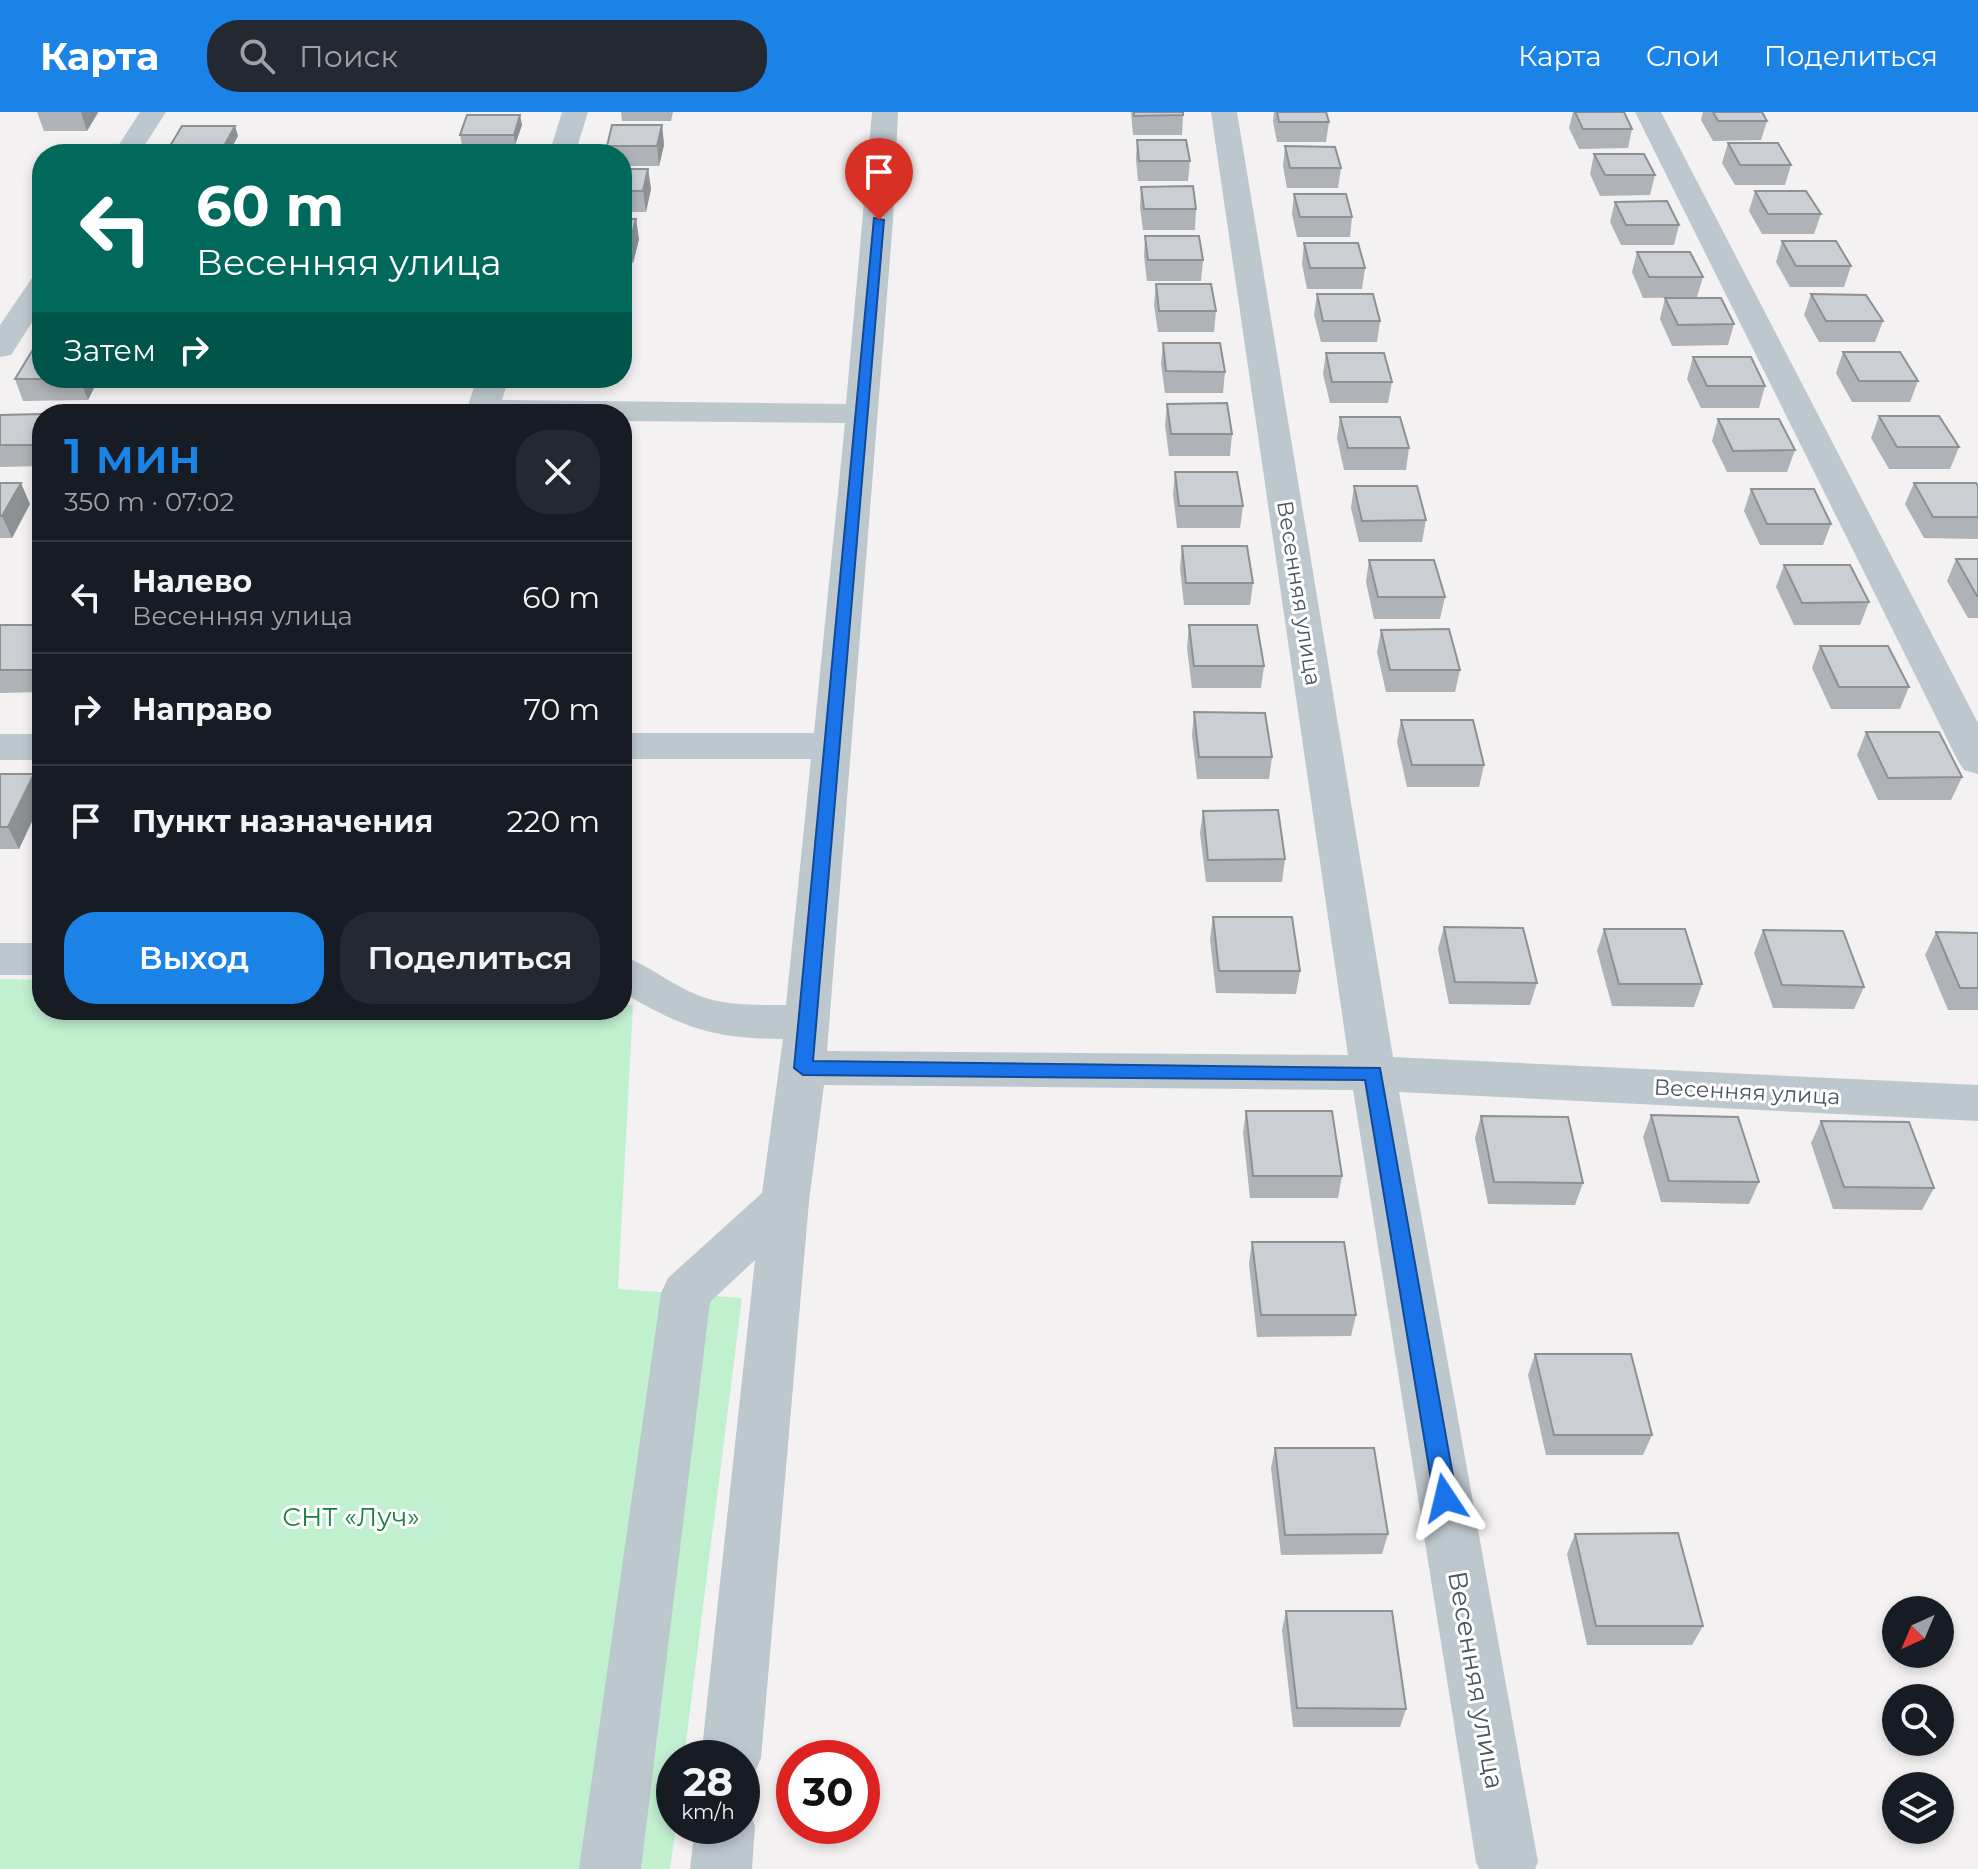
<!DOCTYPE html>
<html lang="ru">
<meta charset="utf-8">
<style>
body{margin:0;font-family:Montserrat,sans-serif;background:#242831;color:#f1f3f6;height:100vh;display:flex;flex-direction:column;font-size:30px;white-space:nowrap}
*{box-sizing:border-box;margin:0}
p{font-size:26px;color:#9ea1a6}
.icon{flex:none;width:44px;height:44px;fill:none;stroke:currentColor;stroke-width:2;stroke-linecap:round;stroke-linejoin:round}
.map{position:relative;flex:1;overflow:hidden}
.details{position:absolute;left:32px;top:292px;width:600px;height:616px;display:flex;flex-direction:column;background:#171b24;border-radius:32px;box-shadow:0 4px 12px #0003}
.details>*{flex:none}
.top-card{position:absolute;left:32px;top:32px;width:600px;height:244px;border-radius:32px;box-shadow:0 4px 12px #0003;background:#00695c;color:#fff;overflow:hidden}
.needle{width:52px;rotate:224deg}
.controls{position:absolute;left:1882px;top:1484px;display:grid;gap:16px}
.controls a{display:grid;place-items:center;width:72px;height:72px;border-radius:50%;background:#171b24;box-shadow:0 4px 12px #0003;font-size:40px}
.speed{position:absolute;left:656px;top:1628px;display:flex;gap:16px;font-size:40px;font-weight:700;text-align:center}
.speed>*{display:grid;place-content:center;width:104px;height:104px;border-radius:50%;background:#171b24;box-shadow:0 4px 12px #0003;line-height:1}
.speed small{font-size:20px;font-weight:400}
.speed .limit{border:12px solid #d22;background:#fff;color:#111}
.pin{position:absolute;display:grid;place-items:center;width:68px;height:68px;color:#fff;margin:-82px -34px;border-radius:50% 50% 50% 0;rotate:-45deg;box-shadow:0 0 8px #0007}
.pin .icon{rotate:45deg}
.me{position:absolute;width:88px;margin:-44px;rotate:350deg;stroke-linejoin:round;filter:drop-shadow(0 0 6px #0008)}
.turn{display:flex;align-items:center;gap:28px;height:168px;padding:0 32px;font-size:36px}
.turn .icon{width:104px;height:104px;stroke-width:2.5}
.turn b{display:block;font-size:56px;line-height:68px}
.then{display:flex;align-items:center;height:76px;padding:0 32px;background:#0003;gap:16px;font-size:30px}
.round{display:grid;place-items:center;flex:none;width:84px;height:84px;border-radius:32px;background:#242831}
.summary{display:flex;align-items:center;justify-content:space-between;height:136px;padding:0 32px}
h1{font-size:48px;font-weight:600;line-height:60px;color:#1a83e5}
.button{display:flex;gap:16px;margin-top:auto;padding:16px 32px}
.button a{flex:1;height:92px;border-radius:32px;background:#1a83e5;color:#fff;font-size:32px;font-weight:600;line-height:92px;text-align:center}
.button a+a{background:#242831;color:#f1f3f6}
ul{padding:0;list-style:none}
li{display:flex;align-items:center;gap:24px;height:112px;padding:0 32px;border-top:2px solid #363941}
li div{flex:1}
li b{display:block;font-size:30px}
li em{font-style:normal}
header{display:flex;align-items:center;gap:48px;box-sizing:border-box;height:112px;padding:0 40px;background:#1a83e5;color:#fff}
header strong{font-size:38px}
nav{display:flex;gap:44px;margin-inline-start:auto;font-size:28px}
.search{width:560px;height:72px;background:#242831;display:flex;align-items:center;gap:20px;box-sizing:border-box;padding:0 28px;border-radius:32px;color:#9ea1a6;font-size:30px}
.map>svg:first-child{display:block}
.green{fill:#c1f0cf}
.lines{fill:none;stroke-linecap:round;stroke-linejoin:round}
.minor{fill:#bdc7ce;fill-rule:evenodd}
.wall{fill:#afb2b6}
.shaded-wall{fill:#8e9194}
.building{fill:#cbcfd4;stroke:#8e9194;stroke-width:2}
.route{fill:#1a73e8;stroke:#114b97;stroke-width:2}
.labels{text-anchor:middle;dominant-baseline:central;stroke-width:6;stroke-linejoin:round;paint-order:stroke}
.street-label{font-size:22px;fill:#49565f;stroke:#fff}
.near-park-label{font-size:26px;fill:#188244;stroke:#fff}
.near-street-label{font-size:26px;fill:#49565f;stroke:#fff}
</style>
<header>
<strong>Карта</strong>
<div class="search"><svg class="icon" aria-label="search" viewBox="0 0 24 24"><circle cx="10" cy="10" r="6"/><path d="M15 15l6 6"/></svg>Поиск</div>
<nav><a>Карта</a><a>Слои</a><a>Поделиться</a></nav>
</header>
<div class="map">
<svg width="1978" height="1757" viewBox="0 0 1978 1757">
<rect width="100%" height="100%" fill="#f3f1f1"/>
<path class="green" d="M 0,867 L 42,868 L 42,898 L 622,898 L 622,892 L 633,893 L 618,1177 L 742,1186 L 684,1646 L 674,1646 L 676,1714 L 670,1757 L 0,1757 Z"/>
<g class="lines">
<g class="minor">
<path d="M 140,0 L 166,0 L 139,42 L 113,42 Z"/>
<path d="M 562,0 L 588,0 L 575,42 L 549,42 Z"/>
<path d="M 872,0 L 898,0 L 893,108 L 827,939 L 1348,943 L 1211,0 L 1237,0 L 1393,945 L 1978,973 L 1978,1009 L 1399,980 L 1538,1750 L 1535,1757 L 1479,1757 L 1476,1750 L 1353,978 L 824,973 L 809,1089 L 761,1646 L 752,1667 L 742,1671 L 742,1646 L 701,1646 L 755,1148 L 710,1190 L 641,1757 L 579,1757 L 661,1181 L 668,1166 L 762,1081 L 783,927 C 713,927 681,915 622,880 L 622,844 C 650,853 672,874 700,884 C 726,894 759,893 786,893 L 811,647 L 622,647 L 622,621 L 814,621 L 845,311 L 622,309 L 622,302 L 470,302 L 467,297 L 477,266 L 509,266 L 502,288 L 846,292 Z"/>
<path d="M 1635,0 L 1661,0 L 1978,611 L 1978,662 L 1964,658 L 1958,649 Z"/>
<path d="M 42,163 L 42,195 L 11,243 L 0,245 L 0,213 L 32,166 Z"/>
<rect x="0" y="622" width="42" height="26"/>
<rect x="0" y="831" width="42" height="32"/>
<path d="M 742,1691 L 747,1692 L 755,1714 L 752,1757 L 690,1757 L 695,1714 L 742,1714 Z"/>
</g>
</g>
<g class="wall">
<path d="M 37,0 L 98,0 L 98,1 L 87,19 L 44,19 Z"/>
<path d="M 621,0 L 673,0 L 671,9 L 622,9 Z"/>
<path d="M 1131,0 L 1183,3 L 1182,23 L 1133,23 Z"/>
<path d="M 1274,0 L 1326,0 L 1329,10 L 1326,30 L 1277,30 L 1273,9 Z"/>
<path d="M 1573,0 L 1624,0 L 1632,17 L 1628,36 L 1579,37 L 1569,16 Z"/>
<path d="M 1703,0 L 1762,0 L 1767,9 L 1761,28 L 1713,29 L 1701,8 Z"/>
<path d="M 522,13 L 515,33 L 462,33 L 460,23 Z"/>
<path d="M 662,13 L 664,33 L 659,54 L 622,54 L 622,42 L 608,42 L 607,34 Z"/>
<path d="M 235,14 L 238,24 L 228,42 L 172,42 L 170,34 Z"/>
<path d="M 1137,28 L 1190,49 L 1188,69 L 1138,69 L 1136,47 Z"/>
<path d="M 1728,31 L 1791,53 L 1785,73 L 1735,73 L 1722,51 Z"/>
<path d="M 1285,34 L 1341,56 L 1338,76 L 1287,76 L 1283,54 Z"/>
<path d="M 1594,42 L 1655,63 L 1650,83 L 1600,84 L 1590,62 Z"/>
<path d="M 622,57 L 648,57 L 651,77 L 646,100 L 622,100 Z"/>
<path d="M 1141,75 L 1196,97 L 1195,118 L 1143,118 L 1140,95 Z"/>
<path d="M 1755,79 L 1821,102 L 1814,122 L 1762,122 L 1749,99 Z"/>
<path d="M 1294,82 L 1352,105 L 1350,125 L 1297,125 L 1292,102 Z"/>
<path d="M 1615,90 L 1679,113 L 1674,133 L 1621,133 L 1610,110 Z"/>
<path d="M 622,107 L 639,127 L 633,151 L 622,151 Z"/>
<path d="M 1145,124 L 1203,148 L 1201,169 L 1147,169 L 1144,144 Z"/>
<path d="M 1782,129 L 1851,154 L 1844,175 L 1790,175 L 1776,150 Z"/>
<path d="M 1304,131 L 1365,156 L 1362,177 L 1307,177 L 1302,152 Z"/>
<path d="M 1637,140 L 1703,165 L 1697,185 L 1643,186 L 1632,160 Z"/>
<path d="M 1156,172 L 1216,199 L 1214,220 L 1158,220 L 1154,193 Z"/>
<path d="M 1317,182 L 1380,209 L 1377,230 L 1321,230 L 1314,203 Z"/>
<path d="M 1811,182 L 1883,209 L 1875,230 L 1819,230 L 1804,203 Z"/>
<path d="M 1665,186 L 1734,212 L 1728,233 L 1672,234 L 1660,207 Z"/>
<path d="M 1163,231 L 1225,260 L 1223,281 L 1165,281 L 1161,252 Z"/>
<path d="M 1843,240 L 1918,269 L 1910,290 L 1852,290 L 1836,261 Z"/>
<path d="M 1326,241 L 1392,270 L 1388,291 L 1330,291 L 1323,262 Z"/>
<path d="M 1693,245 L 1765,274 L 1759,296 L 1701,296 L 1687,267 Z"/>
<path d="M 99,266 L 88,288 L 23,289 L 15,267 Z"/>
<path d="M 1167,292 L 1232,322 L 1230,344 L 1169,344 L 1165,313 Z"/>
<path d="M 42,302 L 42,354 L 0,355 L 0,303 Z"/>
<path d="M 1879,304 L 1959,335 L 1950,357 L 1889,357 L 1871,326 Z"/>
<path d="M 1340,305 L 1409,336 L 1406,358 L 1344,358 L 1337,326 Z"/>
<path d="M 1718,307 L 1795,338 L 1787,360 L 1727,360 L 1712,329 Z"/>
<path d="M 1175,360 L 1243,394 L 1240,416 L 1177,416 L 1173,382 Z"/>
<path d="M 0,371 L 30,392 L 12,426 L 0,426 Z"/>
<path d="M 1914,371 L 1978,374 L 1978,427 L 1924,426 L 1905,392 Z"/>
<path d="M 1354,374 L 1426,408 L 1422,430 L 1359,430 L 1351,396 Z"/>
<path d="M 1751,377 L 1831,412 L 1823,433 L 1760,433 L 1744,399 Z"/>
<path d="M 1182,434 L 1253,471 L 1250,493 L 1184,493 L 1180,456 Z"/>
<path d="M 1956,447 L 1978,447 L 1978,506 L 1968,506 L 1947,469 Z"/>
<path d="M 1369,448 L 1445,485 L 1440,507 L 1374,507 L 1366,470 Z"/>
<path d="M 1784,453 L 1869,490 L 1860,513 L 1794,513 L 1776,475 Z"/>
<path d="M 0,513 L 42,513 L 42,580 L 0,581 Z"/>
<path d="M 1189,513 L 1264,554 L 1261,576 L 1192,576 L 1187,536 Z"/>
<path d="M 1381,518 L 1460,558 L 1455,580 L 1386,580 L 1377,540 Z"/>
<path d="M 1820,534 L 1909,575 L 1900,597 L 1831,597 L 1812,556 Z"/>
<path d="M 1194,600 L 1272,645 L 1269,667 L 1197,667 L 1192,623 Z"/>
<path d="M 1401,608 L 1484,653 L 1479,675 L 1407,675 L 1397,630 Z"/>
<path d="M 1866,620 L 1962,665 L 1951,688 L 1878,688 L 1857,643 Z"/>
<path d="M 0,662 L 34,662 L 42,680 L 42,688 L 19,737 L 0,737 Z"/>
<path d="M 1203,699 L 1285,747 L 1282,770 L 1206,770 L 1200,721 Z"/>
<path d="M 1213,805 L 1300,859 L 1296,882 L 1216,881 L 1210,827 Z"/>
<path d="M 1444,815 L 1537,871 L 1530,893 L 1449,892 L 1438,837 Z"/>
<path d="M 1604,817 L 1702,872 L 1694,895 L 1612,894 L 1597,839 Z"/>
<path d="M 1763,818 L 1864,875 L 1854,897 L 1773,896 L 1754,841 Z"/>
<path d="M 1936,820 L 1978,821 L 1978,898 L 1948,898 L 1925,843 Z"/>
<path d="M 1246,999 L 1342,1064 L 1338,1086 L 1250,1086 L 1243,1021 Z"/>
<path d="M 1651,1003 L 1759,1070 L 1749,1092 L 1661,1090 L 1643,1025 Z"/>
<path d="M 1481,1004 L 1583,1071 L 1575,1093 L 1488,1092 L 1475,1026 Z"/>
<path d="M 1821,1009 L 1934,1076 L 1922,1098 L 1833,1097 L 1811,1031 Z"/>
<path d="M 1252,1130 L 1356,1203 L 1351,1224 L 1257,1225 L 1249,1152 Z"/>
<path d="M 1535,1242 L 1652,1323 L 1643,1343 L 1546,1343 L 1528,1263 Z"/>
<path d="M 1275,1336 L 1388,1422 L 1382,1442 L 1281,1443 L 1271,1356 Z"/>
<path d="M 1575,1422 L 1703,1514 L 1692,1533 L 1587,1533 L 1567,1442 Z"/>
<path d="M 1286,1499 L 1406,1597 L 1400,1615 L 1293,1615 L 1282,1518 Z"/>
</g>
<g class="shaded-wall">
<path d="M 81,0 L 98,0 L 87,19 Z"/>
<path d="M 520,3 L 522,13 L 515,33 L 514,23 Z"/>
<path d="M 662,13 L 664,33 L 659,54 L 657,34 Z"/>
<path d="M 235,14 L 238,24 L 228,42 L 226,42 L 224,34 Z"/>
<path d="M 648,57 L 651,77 L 646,100 L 643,79 Z"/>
<path d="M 636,107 L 639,127 L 633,151 L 630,131 Z"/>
<path d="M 622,164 L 624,180 L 622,190 Z"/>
<path d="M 80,266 L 99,266 L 88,288 L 80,267 Z"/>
<path d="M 21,371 L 30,392 L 12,426 L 2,404 Z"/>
<path d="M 622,516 L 624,530 L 622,542 Z"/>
<path d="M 34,662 L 42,680 L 42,688 L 19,737 L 8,715 Z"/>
</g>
<g class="building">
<path d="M 1134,0 L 1183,0 L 1183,3 L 1134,4 Z"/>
<path d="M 1277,0 L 1326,0 L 1329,10 L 1279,10 Z"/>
<path d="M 1575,0 L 1624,0 L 1632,17 L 1583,17 Z"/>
<path d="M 1713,0 L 1762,0 L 1767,9 L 1718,9 Z"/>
<path d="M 467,3 L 520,3 L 514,23 L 460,23 Z"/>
<path d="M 612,13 L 662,13 L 657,34 L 607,34 Z"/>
<path d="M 182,14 L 235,14 L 224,34 L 170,34 Z"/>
<path d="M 1137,28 L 1186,28 L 1190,49 L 1139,49 Z"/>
<path d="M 1728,31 L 1778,31 L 1791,53 L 1740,53 Z"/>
<path d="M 1285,34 L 1335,35 L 1341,56 L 1290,56 Z"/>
<path d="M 1594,42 L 1644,42 L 1655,63 L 1605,63 Z"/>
<path d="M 622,57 L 648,57 L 643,79 L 622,79 Z"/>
<path d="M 1193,74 L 1196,97 L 1144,97 L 1141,75 Z"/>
<path d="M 1755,79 L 1806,79 L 1821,102 L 1768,102 Z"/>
<path d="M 1294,82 L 1346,82 L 1352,105 L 1300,105 Z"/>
<path d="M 1667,89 L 1679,113 L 1626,113 L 1615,90 Z"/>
<path d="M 622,107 L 636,107 L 630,131 L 622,131 Z"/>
<path d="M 1145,124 L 1199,124 L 1203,148 L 1148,148 Z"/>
<path d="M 1782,129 L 1836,129 L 1851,154 L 1796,154 Z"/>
<path d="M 1304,131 L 1358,131 L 1365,156 L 1310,156 Z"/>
<path d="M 1637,140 L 1690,140 L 1703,165 L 1649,165 Z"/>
<path d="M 1156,172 L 1211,172 L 1216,199 L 1159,199 Z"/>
<path d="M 1317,182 L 1373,182 L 1380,209 L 1323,209 Z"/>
<path d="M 1811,182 L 1866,183 L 1883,209 L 1826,209 Z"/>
<path d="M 1665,186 L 1721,186 L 1734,212 L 1678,213 Z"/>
<path d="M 1163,231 L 1220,231 L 1225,260 L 1166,259 Z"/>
<path d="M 32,239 L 42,239 L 42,266 L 80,267 L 15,267 Z"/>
<path d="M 1843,240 L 1900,240 L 1918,269 L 1859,269 Z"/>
<path d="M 1326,241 L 1384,241 L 1392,270 L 1332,270 Z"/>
<path d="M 1693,245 L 1751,245 L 1765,274 L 1707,274 Z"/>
<path d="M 1227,291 L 1232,322 L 1171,322 L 1167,292 Z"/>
<path d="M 42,302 L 42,333 L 0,333 L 0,303 Z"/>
<path d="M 1879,304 L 1939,304 L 1959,335 L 1897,335 Z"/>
<path d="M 1340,305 L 1400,305 L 1409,336 L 1348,336 Z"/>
<path d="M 1718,307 L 1779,307 L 1795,338 L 1733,339 Z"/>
<path d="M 1175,360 L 1237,360 L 1243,394 L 1179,394 Z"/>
<path d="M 0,371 L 21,371 L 2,404 L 0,404 Z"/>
<path d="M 1914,371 L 1976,371 L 1978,374 L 1978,405 L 1933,405 Z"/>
<path d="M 1354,374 L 1417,374 L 1426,408 L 1362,409 Z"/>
<path d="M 1751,377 L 1814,377 L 1831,412 L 1767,412 Z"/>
<path d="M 1182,434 L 1247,434 L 1253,471 L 1186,471 Z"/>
<path d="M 1956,447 L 1978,447 L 1978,484 L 1977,484 Z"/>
<path d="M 1369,448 L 1434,448 L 1445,485 L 1378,485 Z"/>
<path d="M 1784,453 L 1850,453 L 1869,490 L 1802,491 Z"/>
<path d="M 0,513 L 42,513 L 41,558 L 0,558 Z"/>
<path d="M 1189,513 L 1257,513 L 1264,554 L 1194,554 Z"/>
<path d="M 1449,517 L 1460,558 L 1390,558 L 1381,518 Z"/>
<path d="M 1820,534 L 1888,534 L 1909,575 L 1839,575 Z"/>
<path d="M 1194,600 L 1265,601 L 1272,645 L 1199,645 Z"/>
<path d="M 1401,608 L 1473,608 L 1484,653 L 1412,653 Z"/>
<path d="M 1866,620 L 1939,620 L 1962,665 L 1888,666 Z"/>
<path d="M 0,662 L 34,662 L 8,715 L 0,715 Z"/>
<path d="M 1278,698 L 1285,747 L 1208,748 L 1203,699 Z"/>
<path d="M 1213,805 L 1292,805 L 1300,859 L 1219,859 Z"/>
<path d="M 1444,815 L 1523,816 L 1537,871 L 1455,870 Z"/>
<path d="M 1604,817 L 1685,817 L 1702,872 L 1619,872 Z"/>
<path d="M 1763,818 L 1843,819 L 1864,875 L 1782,873 Z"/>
<path d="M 1936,820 L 1978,821 L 1978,876 L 1960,876 Z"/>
<path d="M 1246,999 L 1332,999 L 1342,1064 L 1253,1064 Z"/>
<path d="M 1651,1003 L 1738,1005 L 1759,1070 L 1669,1069 Z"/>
<path d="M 1481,1004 L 1568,1005 L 1583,1071 L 1494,1070 Z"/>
<path d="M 1821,1009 L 1909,1010 L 1934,1076 L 1844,1075 Z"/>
<path d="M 1252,1130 L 1344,1130 L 1356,1203 L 1261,1203 Z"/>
<path d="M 1535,1242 L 1631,1242 L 1652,1323 L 1554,1323 Z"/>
<path d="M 1275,1336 L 1374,1336 L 1388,1422 L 1285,1423 Z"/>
<path d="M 1678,1421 L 1703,1514 L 1596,1514 L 1575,1422 Z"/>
<path d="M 1286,1499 L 1392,1499 L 1406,1597 L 1297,1596 Z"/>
</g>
<path class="route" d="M 874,106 L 884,108 L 813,949 L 1380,956 L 1457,1386 L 1453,1393 L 1445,1396 L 1437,1393 L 1434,1386 L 1365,968 L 803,963 L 794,956 Z"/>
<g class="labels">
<g class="street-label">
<text transform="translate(1299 481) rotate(81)">Весенняя улица</text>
<text transform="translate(1747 980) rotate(3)">Весенняя улица</text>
</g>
<g class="near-park-label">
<text x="351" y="1405">СНТ «Луч»</text>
</g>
<g class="near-street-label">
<text transform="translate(1476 1568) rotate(80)">Весенняя улица</text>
</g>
</g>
</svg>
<div class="controls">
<a><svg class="needle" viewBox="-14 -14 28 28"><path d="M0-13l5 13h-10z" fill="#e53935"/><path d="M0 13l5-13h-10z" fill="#9ea1a6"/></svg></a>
<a><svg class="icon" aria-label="search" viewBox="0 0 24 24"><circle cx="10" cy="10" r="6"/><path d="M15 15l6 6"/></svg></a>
<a><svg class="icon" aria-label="layers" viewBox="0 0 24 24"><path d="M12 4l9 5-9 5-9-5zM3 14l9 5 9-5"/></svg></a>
</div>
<div class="speed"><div>28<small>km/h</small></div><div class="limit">30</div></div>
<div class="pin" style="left:879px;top:108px;background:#d93025"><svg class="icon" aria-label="arrive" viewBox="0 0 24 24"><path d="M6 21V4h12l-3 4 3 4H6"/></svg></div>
<svg class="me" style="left:1445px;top:1386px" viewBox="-20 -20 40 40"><path d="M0-17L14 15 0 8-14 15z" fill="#1a73e8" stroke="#fff" stroke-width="4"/></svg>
<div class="top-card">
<div class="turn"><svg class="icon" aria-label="left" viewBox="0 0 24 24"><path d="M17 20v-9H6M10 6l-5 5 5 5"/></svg><div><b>60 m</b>Весенняя улица</div></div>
<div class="then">Затем<svg class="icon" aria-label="right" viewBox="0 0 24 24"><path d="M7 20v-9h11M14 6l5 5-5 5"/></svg></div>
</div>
<section class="details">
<div class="summary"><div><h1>1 мин</h1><p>350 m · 07:02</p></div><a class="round"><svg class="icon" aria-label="close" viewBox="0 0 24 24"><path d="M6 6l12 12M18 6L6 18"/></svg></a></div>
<ul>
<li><svg class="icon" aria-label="left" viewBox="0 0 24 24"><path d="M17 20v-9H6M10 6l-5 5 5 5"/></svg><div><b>Налево</b><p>Весенняя улица</p></div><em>60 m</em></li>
<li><svg class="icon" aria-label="right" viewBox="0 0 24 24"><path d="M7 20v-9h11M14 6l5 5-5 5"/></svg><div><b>Направо</b></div><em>70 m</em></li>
<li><svg class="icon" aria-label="arrive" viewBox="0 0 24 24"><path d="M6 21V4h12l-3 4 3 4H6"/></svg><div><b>Пункт назначения</b></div><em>220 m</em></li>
</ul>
<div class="button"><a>Выход</a><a>Поделиться</a></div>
</section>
</div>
